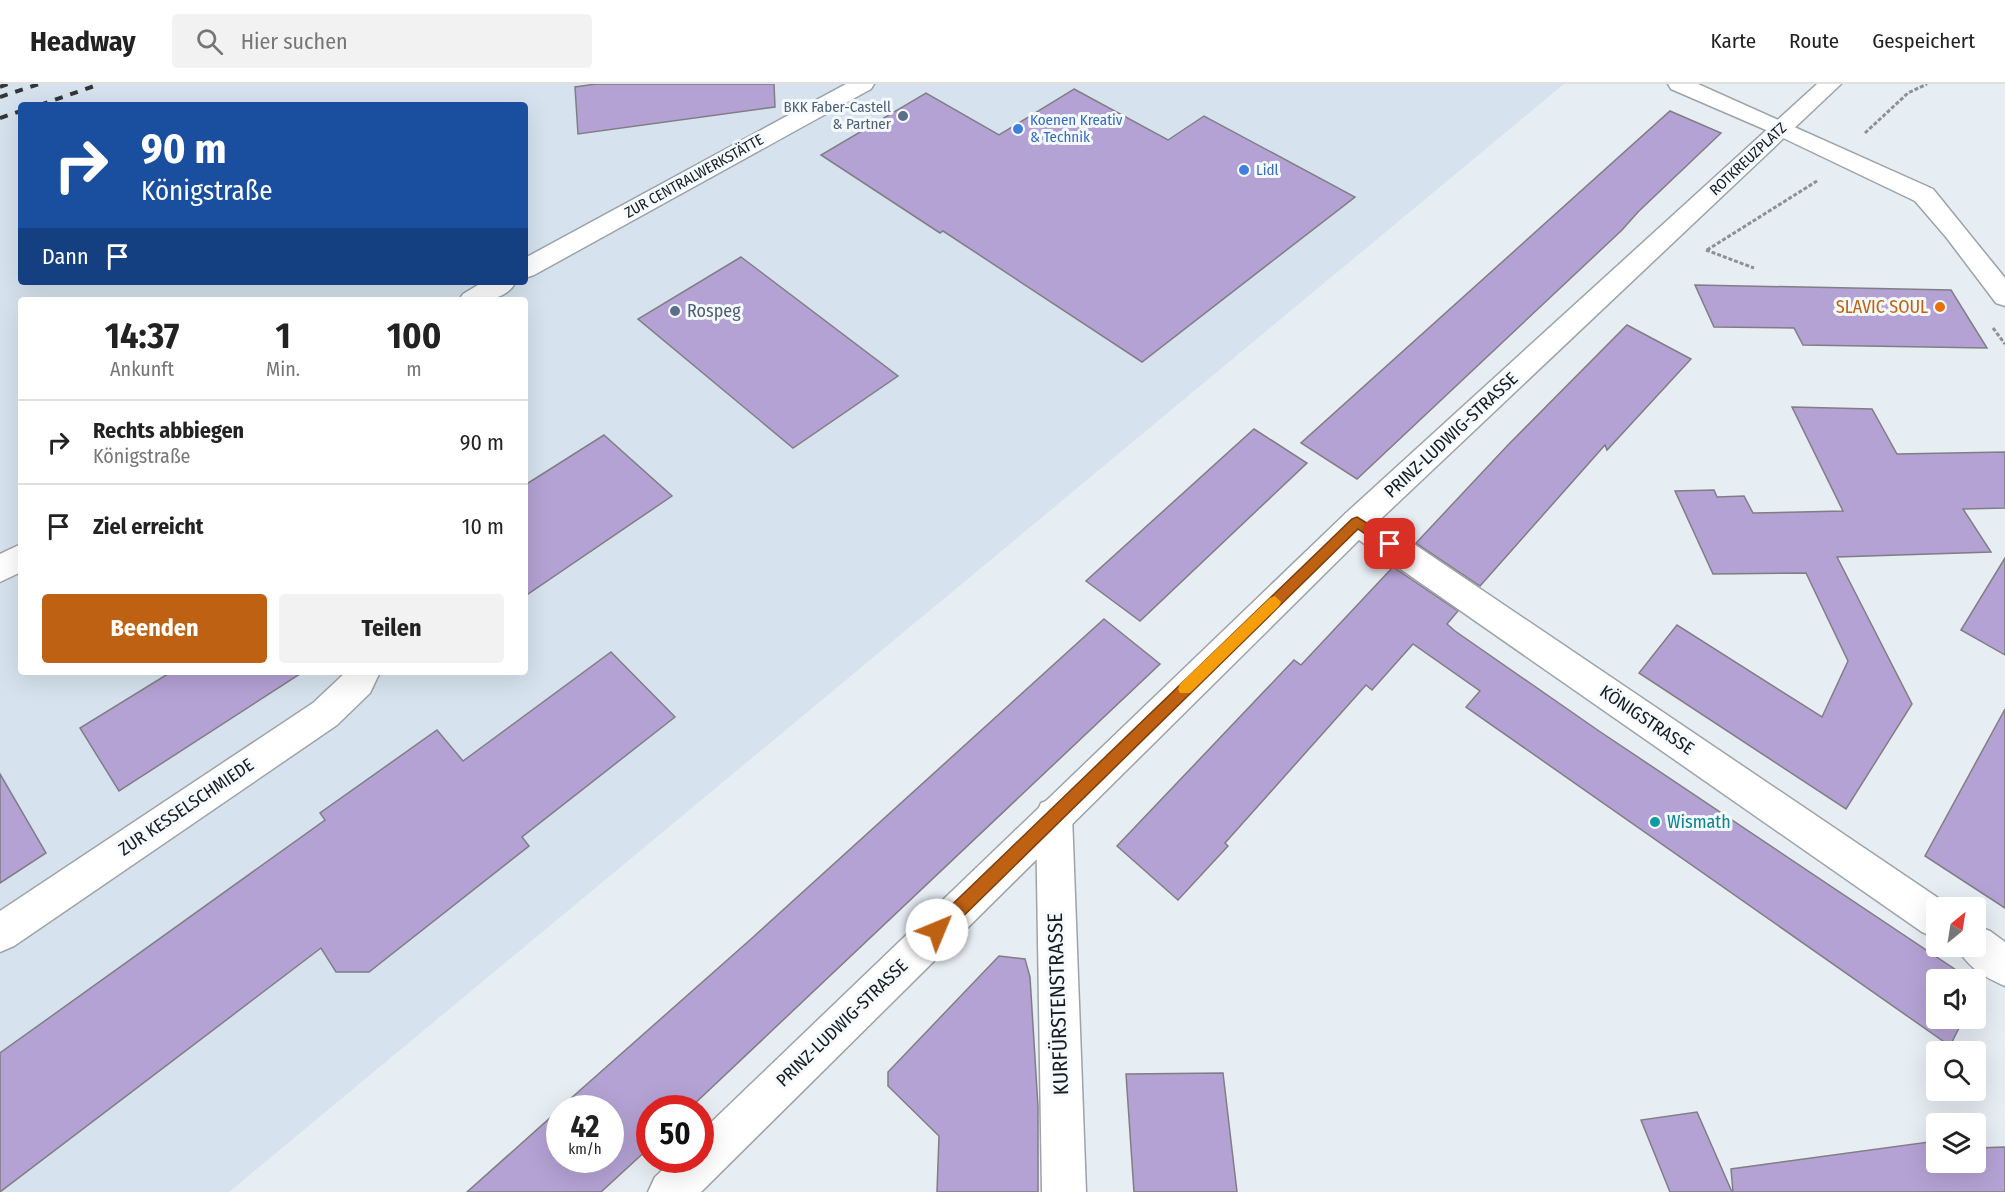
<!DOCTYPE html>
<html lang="de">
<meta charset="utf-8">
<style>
body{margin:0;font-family:"Fira Sans Condensed",sans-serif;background:#f2f2f2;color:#222;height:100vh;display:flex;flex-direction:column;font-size:22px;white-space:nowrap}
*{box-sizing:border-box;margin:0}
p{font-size:20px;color:#767676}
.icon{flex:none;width:33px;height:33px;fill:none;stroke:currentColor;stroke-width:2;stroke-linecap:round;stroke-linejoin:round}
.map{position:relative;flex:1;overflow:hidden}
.panel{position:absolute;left:18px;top:213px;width:510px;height:378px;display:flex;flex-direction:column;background:#fff;border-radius:6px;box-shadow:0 6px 24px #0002}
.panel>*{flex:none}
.hud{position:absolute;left:18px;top:18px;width:510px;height:183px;border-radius:6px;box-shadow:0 6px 24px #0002;background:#1a4fa0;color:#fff;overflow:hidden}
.needle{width:39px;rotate:30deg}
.buttons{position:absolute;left:1926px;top:813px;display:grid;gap:12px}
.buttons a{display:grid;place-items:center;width:60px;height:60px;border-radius:6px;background:#fff;box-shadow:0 6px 24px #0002;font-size:30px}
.speed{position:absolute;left:546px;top:1011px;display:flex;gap:12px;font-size:30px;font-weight:700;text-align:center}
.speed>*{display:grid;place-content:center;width:78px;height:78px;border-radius:50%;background:#fff;box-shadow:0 6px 24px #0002;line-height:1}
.speed small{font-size:15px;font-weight:400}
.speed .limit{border:9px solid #d22;background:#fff;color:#111}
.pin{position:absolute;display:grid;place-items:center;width:51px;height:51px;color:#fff;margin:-26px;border-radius:12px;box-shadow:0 3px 9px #0006}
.me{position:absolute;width:66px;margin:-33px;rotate:45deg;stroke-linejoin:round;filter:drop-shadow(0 0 4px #0008)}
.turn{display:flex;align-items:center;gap:21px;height:126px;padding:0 24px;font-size:27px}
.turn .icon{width:78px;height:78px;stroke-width:2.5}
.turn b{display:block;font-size:42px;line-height:51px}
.then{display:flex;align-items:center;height:57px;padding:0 24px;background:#0003;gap:12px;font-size:22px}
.eta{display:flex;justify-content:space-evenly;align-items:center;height:102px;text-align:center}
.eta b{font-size:36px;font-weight:700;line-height:42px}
.action{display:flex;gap:12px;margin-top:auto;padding:12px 24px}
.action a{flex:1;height:69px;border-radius:6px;background:#be6112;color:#fff;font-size:24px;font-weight:700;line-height:69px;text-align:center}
.action a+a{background:#f2f2f2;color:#222}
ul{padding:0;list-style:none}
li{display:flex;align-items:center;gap:18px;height:84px;padding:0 24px;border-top:2px solid #e0e0e0}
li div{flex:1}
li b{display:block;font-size:22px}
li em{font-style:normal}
header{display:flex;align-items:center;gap:36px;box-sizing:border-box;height:84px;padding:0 30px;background:#fff;border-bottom:2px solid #e0e0e0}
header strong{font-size:28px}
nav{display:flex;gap:33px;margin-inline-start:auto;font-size:21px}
.search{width:420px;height:54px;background:#f2f2f2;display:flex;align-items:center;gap:15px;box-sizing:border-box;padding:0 21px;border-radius:6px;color:#767676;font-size:22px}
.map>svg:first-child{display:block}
.built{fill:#d6e3ee;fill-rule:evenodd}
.building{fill:#b4a2d4;stroke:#807e84;stroke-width:1.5}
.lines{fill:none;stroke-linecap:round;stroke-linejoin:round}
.minor-casing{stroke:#9da3a8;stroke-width:3}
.secondary-casing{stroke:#9da3a8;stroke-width:3}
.path{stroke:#8c9195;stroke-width:3;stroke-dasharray:4 2;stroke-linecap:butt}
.minor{fill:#fff;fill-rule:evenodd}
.secondary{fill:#fff;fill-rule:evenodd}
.rail{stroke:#333538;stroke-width:4;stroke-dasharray:8 8;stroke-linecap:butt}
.route{fill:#be6112;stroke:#7c3f0c;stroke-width:1.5}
.slow{fill:#f59e0b}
.service-dot{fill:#5c6f8a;stroke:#f5faff;stroke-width:2}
.shop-dot{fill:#3f7fe0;stroke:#f5faff;stroke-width:2}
.food-dot{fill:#e8710a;stroke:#f5faff;stroke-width:2}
.culture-dot{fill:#0f9aa8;stroke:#f5faff;stroke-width:2}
.labels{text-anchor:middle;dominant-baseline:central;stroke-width:6;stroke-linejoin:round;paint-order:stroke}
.far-service-label{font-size:15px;fill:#4e5e75;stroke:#f5faff;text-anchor:end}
.far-shop-label{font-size:15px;fill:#366cbe;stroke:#f5faff;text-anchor:start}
.far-street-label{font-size:15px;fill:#191b1d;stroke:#f5faff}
.food-label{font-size:18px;fill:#c56008;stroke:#f5faff;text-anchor:end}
.service-label{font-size:18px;fill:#4e5e75;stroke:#f5faff;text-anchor:start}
.street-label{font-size:18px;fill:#191b1d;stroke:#f5faff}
.culture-label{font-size:18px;fill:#0d838f;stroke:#f5faff;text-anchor:start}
.near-street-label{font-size:21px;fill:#191b1d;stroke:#f5faff}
</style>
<header>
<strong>Headway</strong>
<div class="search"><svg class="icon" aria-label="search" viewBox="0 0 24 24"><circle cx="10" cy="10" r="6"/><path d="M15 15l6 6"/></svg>Hier suchen</div>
<nav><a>Karte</a><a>Route</a><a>Gespeichert</a></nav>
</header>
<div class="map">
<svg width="2005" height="1108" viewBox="0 0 2005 1108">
<rect width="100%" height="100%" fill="#e6edf3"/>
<path class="built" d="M 0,0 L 1564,0 L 229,1108 L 0,1108 ZM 21,21 L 525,21 L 525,198 L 21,198 ZM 21,216 L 525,216 L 525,588 L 21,588 Z"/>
<g class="building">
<path d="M 596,0 L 774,0 L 775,23 L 578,50 L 575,3 Z"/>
<path d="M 1074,5 L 1168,56 L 1204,32 L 1355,113 L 1142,278 L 943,147 L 940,149 L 821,71 L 926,9 L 999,51 Z"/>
<path d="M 1670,27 L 1721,49 L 1638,128 L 1622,146 L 1357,395 L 1301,359 Z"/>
<path d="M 741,173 L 898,292 L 793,364 L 638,235 Z"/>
<path d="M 1695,201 L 1951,206 L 1987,264 L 1803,261 L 1794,244 L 1714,243 Z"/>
<path d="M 1627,241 L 1691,275 L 1607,366 L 1605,361 L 1480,502 L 1416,459 L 1508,361 Z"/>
<path d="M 1792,323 L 1872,325 L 1897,370 L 2005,368 L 2005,424 L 1963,425 L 1991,468 L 1837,473 L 1912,620 L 1846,725 L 1639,589 L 1677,541 L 1822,633 L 1848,577 L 1806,489 L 1713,490 L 1675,407 L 1714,406 L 1717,413 L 1744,412 L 1753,429 L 1843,427 Z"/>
<path d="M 1254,345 L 1307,379 L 1140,537 L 1086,497 Z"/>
<path d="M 604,351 L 672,412 L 525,512 L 525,401 Z"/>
<path d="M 2005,474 L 2005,571 L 1961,546 Z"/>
<path d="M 1393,483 L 1458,527 L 1447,540 L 1455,547 L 1599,647 L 1971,896 L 1936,896 L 1936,934 L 1964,934 L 1950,962 L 1466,623 L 1480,607 L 1413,560 L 1372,606 L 1366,601 L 1225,759 L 1228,762 L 1178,816 L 1117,762 L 1294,576 L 1301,581 Z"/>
<path d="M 1104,535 L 1160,580 L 690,1024 L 650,1024 L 650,1063 L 601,1108 L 467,1108 L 560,1025 L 560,1076 L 610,1076 L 610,1024 L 560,1024 L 751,855 Z"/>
<path d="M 611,568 L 675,633 L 522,753 L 529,762 L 369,888 L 336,888 L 321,864 L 0,1108 L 0,969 L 325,736 L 320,729 L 437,646 L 463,677 Z"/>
<path d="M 171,588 L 303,588 L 119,707 L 80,644 Z"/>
<path d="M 2005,625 L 2005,824 L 1925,772 Z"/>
<path d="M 0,690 L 46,769 L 0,799 Z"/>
<path d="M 999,872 L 1025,875 L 1030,893 L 1038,1023 L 1038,1108 L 937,1108 L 939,1052 L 888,1002 L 888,988 Z"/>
<path d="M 1223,989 L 1237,1108 L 1134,1108 L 1126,990 Z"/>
<path d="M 1697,1028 L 1732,1108 L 1670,1108 L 1641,1036 Z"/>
<path d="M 1936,1057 L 1936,1078 L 1976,1078 L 1976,1064 L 2005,1063 L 2005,1108 L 1733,1108 L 1731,1085 Z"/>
</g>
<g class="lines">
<g class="minor-casing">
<g id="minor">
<path d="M 846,0 L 874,0 L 871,5 L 534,191 L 525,194 L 525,174 Z"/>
<path d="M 1668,0 L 1698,0 L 1933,105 L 2005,194 L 2005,222 L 1996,219 L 1946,153 L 1915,117 L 1773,49 L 1671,5 Z"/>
<path d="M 483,198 L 516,198 C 504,219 480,216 459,216 L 463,210 Z"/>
<path d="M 1357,426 L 1368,429 L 1950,822 L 1950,824 L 1936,824 L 1936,854 L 1922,848 L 1346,447 L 1342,438 L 1346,429 Z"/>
<path d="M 21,460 L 21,488 L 0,498 L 0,470 Z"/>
<path d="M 346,588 L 380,588 L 370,609 L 337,641 L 14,862 L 0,868 L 0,827 L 313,619 Z"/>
<path d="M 1054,714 L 1067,719 L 1072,731 L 1086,1108 L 1042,1108 L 1036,731 L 1041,719 Z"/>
<path d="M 1976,842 L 1990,847 L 2005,858 L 2005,902 C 1986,894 1965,882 1957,862 L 1976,862 Z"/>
</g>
</g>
<g class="secondary-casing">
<path id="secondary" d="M 1817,0 L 1841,0 L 1368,447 L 701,1108 L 648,1108 L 655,1093 L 673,1076 L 700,1076 L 700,1049 L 1346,429 Z"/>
</g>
<g class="path">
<path d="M 1865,49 L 1908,9 L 1927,0"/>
<path d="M 1706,166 L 1754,184"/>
<path d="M 1707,166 L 1817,97"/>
<path d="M 1993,244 L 2005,260"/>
</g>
<use href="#minor" class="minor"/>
<use href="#secondary" class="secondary"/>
<g class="rail">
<path d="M 0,3 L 8,0"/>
<path d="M 0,13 L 39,0"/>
<path d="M 40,21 L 100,0"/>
<path d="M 0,34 L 21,27"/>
</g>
</g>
<path class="route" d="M 1357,433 L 1394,456 L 1396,460 L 1394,464 L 1385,464 L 1358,445 L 943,852 L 937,854 L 932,852 L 929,846 L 932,840 L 1352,435 Z"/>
<path class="slow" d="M 1275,512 L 1281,518 L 1279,522 L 1190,609 L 1180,609 L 1178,605 L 1180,600 L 1270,514 Z"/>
<g class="service-dot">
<circle cx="903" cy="32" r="6"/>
<circle cx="675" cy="227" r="6"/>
</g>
<g class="shop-dot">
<circle cx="1018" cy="45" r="6"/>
<circle cx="1244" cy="86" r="6"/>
</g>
<circle class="food-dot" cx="1940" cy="223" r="6"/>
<circle class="culture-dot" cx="1655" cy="738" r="6"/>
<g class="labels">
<g class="far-service-label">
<text x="891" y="23">BKK Faber-Castell<tspan x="891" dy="17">&amp; Partner</tspan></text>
</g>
<g class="far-shop-label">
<text x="1030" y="36">Koenen Kreativ<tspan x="1030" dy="17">&amp; Technik</tspan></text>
<text x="1256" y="86">Lidl</text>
</g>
<g class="far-street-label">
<text transform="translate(1748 75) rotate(-43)">ROTKREUZPLATZ</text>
<text transform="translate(694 92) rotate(-29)">ZUR CENTRALWERKSTÄTTE</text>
</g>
<g class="food-label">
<text x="1928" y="223">SLAVIC SOUL</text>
</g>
<g class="service-label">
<text x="687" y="227">Rospeg</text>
</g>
<g class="street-label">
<text transform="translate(1451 351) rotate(-43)">PRINZ-LUDWIG-STRASSE</text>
<text transform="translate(1647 636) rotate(34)">KÖNIGSTRASSE</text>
<text transform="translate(186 723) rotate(-34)">ZUR KESSELSCHMIEDE</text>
<text transform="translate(842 939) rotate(-44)">PRINZ-LUDWIG-STRASSE</text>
</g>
<g class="culture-label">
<text x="1667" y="738">Wismath</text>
</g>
<g class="near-street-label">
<text transform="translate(1058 920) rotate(-92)">KURFÜRSTENSTRASSE</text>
</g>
</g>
</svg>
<div class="buttons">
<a><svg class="needle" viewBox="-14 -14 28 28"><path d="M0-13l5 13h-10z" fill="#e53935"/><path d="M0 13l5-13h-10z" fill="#767676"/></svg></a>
<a><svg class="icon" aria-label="sound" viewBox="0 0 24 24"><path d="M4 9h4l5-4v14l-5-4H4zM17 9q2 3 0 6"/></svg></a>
<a><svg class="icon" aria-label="search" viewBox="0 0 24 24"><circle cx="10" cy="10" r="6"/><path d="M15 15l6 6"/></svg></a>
<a><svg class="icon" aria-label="layers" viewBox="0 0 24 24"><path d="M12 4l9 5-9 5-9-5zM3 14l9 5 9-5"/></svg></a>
</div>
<div class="speed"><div>42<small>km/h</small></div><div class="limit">50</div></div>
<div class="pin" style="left:1390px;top:460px;background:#d93025"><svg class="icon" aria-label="arrive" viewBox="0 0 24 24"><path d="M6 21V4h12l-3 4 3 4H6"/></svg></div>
<svg class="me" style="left:937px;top:846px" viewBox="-20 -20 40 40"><circle r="19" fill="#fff"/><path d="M0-13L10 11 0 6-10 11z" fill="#be6112"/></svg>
<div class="hud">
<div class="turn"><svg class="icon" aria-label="right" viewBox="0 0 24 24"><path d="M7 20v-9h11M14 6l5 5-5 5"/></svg><div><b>90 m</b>Königstraße</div></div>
<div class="then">Dann<svg class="icon" aria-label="arrive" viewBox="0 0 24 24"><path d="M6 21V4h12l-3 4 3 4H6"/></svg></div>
</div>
<section class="panel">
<div class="eta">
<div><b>14:37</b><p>Ankunft</p></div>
<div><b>1</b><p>Min.</p></div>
<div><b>100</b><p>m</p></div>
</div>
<ul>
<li><svg class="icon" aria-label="right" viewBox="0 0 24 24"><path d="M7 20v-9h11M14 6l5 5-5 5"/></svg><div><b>Rechts abbiegen</b><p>Königstraße</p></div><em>90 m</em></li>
<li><svg class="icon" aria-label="arrive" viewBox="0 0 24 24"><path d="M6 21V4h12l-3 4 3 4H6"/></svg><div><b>Ziel erreicht</b></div><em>10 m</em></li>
</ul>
<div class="action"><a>Beenden</a><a>Teilen</a></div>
</section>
</div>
